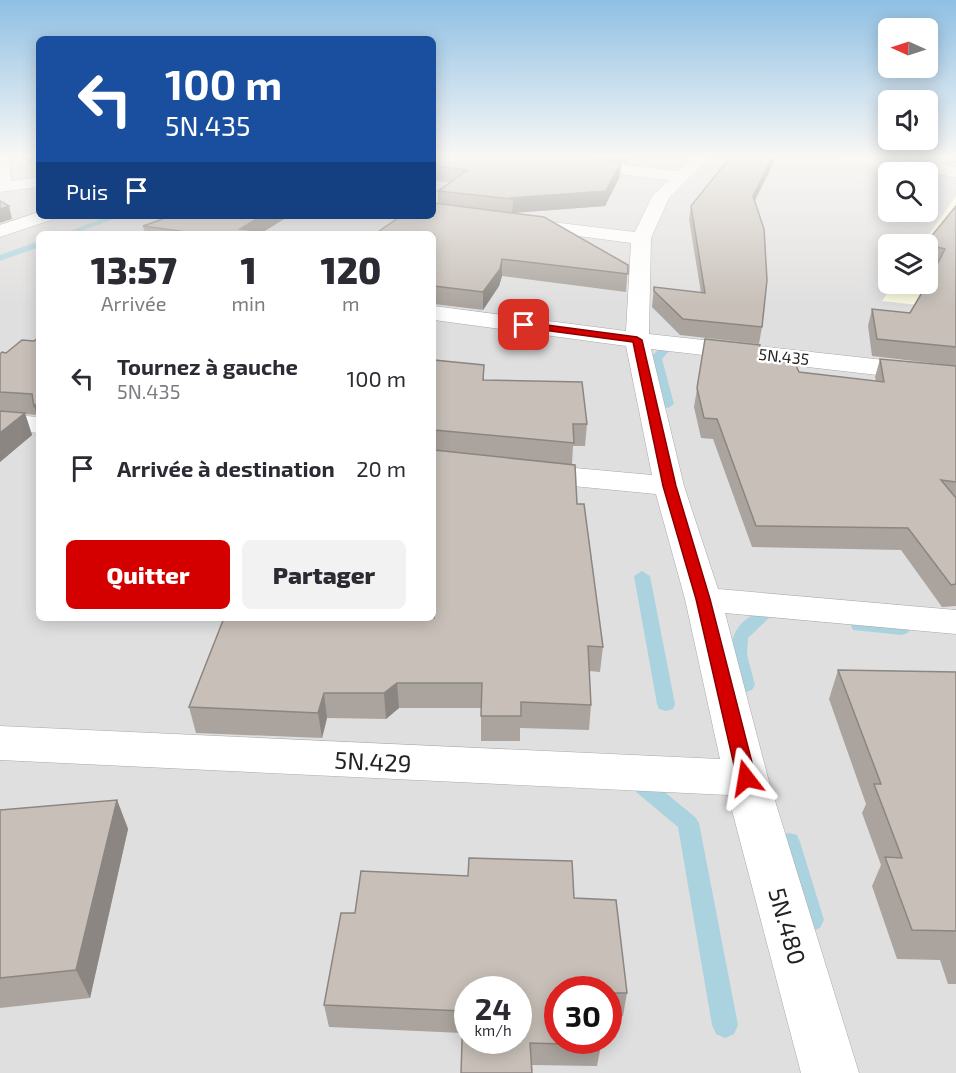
<!DOCTYPE html>
<html lang="fr">
<meta charset="utf-8">
<style>
body{margin:0;font-family:"Exo 2",sans-serif;background:#f2f2f3;color:#2b2b33;height:100vh;display:flex;flex-direction:column;font-size:22px;white-space:nowrap}
*{box-sizing:border-box;margin:0}
p{font-size:20px;color:#7c7c81}
.icon{flex:none;width:33px;height:33px;fill:none;stroke:currentColor;stroke-width:2;stroke-linecap:round;stroke-linejoin:round}
.map{position:relative;flex:1;overflow:hidden}
.side{position:absolute;left:36px;top:231px;width:400px;height:390px;display:flex;flex-direction:column;background:#fff;border-radius:9px;box-shadow:0 3px 15px #0003}
.side>*{flex:none}
.banner{position:absolute;left:36px;top:36px;width:400px;height:183px;border-radius:9px;box-shadow:0 3px 15px #0003;background:#1a4fa0;color:#fff;overflow:hidden}
.needle{width:39px;rotate:273deg}
.fabs{position:absolute;left:878px;top:18px;display:grid;gap:12px}
.fabs a{display:grid;place-items:center;width:60px;height:60px;border-radius:9px;background:#fff;box-shadow:0 3px 15px #0003;font-size:30px}
.speed{position:absolute;left:454px;top:976px;display:flex;gap:12px;font-size:30px;font-weight:700;text-align:center}
.speed>*{display:grid;place-content:center;width:78px;height:78px;border-radius:50%;background:#fff;box-shadow:0 3px 15px #0003;line-height:1}
.speed small{font-size:15px;font-weight:400}
.speed .limit{border:9px solid #d22;background:#fff;color:#111}
.pin{position:absolute;display:grid;place-items:center;width:51px;height:51px;color:#fff;margin:-26px;border-radius:12px;box-shadow:0 3px 9px #0006}
.me{position:absolute;width:66px;margin:-33px;rotate:346deg;stroke-linejoin:round;filter:drop-shadow(0 0 4px #0008)}
.turn{display:flex;align-items:center;gap:21px;height:126px;padding:0 30px;font-size:27px}
.turn .icon{width:78px;height:78px;stroke-width:2.5}
.turn b{display:block;font-size:42px;line-height:51px}
.then{display:flex;align-items:center;height:57px;padding:0 30px;background:#0003;gap:12px;font-size:22px}
.eta{display:flex;justify-content:space-evenly;align-items:center;height:102px;text-align:center}
.eta b{font-size:36px;font-weight:800;line-height:42px}
.cta{display:flex;gap:12px;margin-top:auto;padding:12px 30px}
.cta a{flex:1;height:69px;border-radius:9px;background:#d40000;color:#fff;font-size:24px;font-weight:800;line-height:69px;text-align:center}
.cta a+a{background:#f2f2f3;color:#2b2b33}
ul{padding:0;list-style:none}
li{display:flex;align-items:center;gap:18px;height:90px;padding:0 30px}
li div{flex:1}
li b{display:block;font-size:22px}
li em{font-style:normal}
.map>svg:first-child{display:block}
.residential{fill:#e0dfdf;fill-rule:evenodd}
.education{fill:#ffffe5}
.lines{fill:none;stroke-linecap:round;stroke-linejoin:round}
.stream{fill:#aad3df;fill-rule:evenodd}
.minor-casing{stroke:#a9a9a9;stroke-width:1}
.minor{fill:#fff;fill-rule:evenodd}
.wall{fill:#aba49e}
.shaded-wall{fill:#8b8681}
.building{fill:#c7bfb8;stroke:#8b8681;stroke-width:1.5;fill-rule:evenodd}
.route{fill:#d40000;stroke:#8a0000;stroke-width:1.5}
.labels{text-anchor:middle;dominant-baseline:central;stroke-width:5;stroke-linejoin:round;paint-order:stroke}
.far-street-label{font-size:16px;fill:#222;stroke:#fff}
.near-street-label{font-size:24px;fill:#222;stroke:#fff}
</style>
<div class="map">
<svg width="956" height="1073" viewBox="0 0 956 1073">
<rect width="100%" height="100%" fill="#f2efe9"/>
<path class="residential" d="M 0,156 L 39,156 L 39,216 L 434,216 L 434,156 L 956,156 L 956,1073 L 0,1073 ZM 888,172 L 927,172 L 927,212 L 888,212 ZM 39,234 L 434,234 L 434,618 L 39,618 ZM 888,244 L 927,244 L 927,284 L 888,284 ZM 468,990 L 519,990 L 519,1041 L 468,1041 ZM 558,990 L 609,990 L 609,1041 L 558,1041 Z"/>
<path class="education" d="M 956,196 L 956,309 L 882,301 L 894,284 L 927,284 L 927,244 L 922,244 Z"/>
<g class="lines">
<g class="stream">
<path d="M 109,216 L 121,216 L 74,234 L 62,234 Z"/>
<path d="M 39,241 L 39,247 L 0,261 L 0,255 Z"/>
<path d="M 683,342 L 688,345 L 687,347 L 669,351 L 662,359 L 674,404 L 668,408 L 664,407 L 650,358 L 661,347 Z"/>
<path d="M 642,571 L 650,576 L 675,704 L 673,709 L 666,711 L 659,709 L 657,704 L 634,576 Z"/>
<path d="M 761,612 L 767,614 L 769,618 L 748,638 L 747,655 L 755,685 L 752,690 L 746,692 L 740,690 C 724,662 726,622 761,612 Z"/>
<path d="M 859,620 L 902,623 L 908,625 L 910,629 L 908,633 L 902,635 L 853,630 L 851,626 L 853,622 Z"/>
<path d="M 643,778 L 650,780 L 695,817 L 699,823 L 738,1025 L 734,1034 L 725,1038 L 716,1034 L 712,1025 L 678,827 L 636,792 L 633,786 L 636,780 Z"/>
<path d="M 789,833 L 797,835 L 800,842 L 824,920 L 820,928 L 812,931 L 804,928 L 800,920 L 778,842 L 781,835 Z"/>
</g>
<g class="minor-casing">
<g id="minor">
<path d="M 0,156 L 9,156 L 11,181 L 39,177 L 39,187 L 0,192 Z"/>
<path d="M 507,156 L 550,156 L 679,171 L 695,156 L 711,156 L 669,198 L 651,238 L 649,334 L 956,368 L 956,384 L 651,349 L 684,486 L 718,589 L 956,610 L 956,634 L 725,613 L 768,778 L 859,1073 L 801,1073 L 728,795 L 0,760 L 0,726 L 720,759 L 685,599 L 656,494 L 531,482 L 520,479 L 516,473 L 520,467 L 531,464 L 652,475 L 626,346 L 434,320 L 434,306 L 626,331 L 631,243 L 427,216 L 434,216 L 434,208 L 635,232 L 652,196 L 669,180 L 515,161 Z"/>
<path d="M 837,156 L 874,156 L 956,167 L 956,177 L 845,161 Z"/>
<path d="M 39,212 L 39,216 L 54,216 L 51,220 L 0,237 L 0,225 Z"/>
<path d="M 0,414 L 39,417 L 39,433 L 0,430 Z"/>
</g>
</g>
<use href="#minor" class="minor"/>
</g>
<g class="wall">
<path d="M 434,156 L 630,156 L 627,163 L 621,162 L 620,176 L 605,206 L 512,213 L 628,265 L 626,292 L 502,276 L 499,286 L 483,310 L 434,304 L 434,306 L 434,234 L 438,204 L 438,191 L 450,183 L 434,180 Z"/>
<path d="M 777,156 L 755,201 L 762,327 L 759,344 L 680,335 L 652,307 L 654,287 L 701,293 L 689,219 L 691,206 Z"/>
<path d="M 956,206 L 956,366 L 872,356 L 868,326 L 872,309 L 910,313 L 937,264 L 927,262 L 927,246 Z"/>
<path d="M 289,216 L 264,231 L 287,234 L 145,234 L 143,226 Z"/>
<path d="M 39,337 L 39,420 L 37,415 L 25,414 L 32,435 L 0,462 L 0,354 L 6,353 L 34,341 Z"/>
<path d="M 705,339 L 758,359 L 799,372 L 876,381 L 875,377 L 880,359 L 956,366 L 956,606 L 942,607 L 901,550 L 752,547 L 713,439 L 701,438 L 694,407 Z"/>
<path d="M 434,360 L 484,365 L 484,380 L 587,424 L 585,446 L 573,446 L 572,465 L 577,504 L 603,647 L 600,672 L 589,671 L 591,705 L 589,730 L 520,728 L 520,741 L 481,741 L 481,708 L 399,708 L 386,719 L 327,718 L 322,738 L 196,733 L 189,707 L 434,618 Z"/>
<path d="M 838,670 L 956,672 L 956,984 L 948,984 L 940,960 L 897,959 L 872,886 L 881,865 L 862,813 L 866,804 L 829,699 Z"/>
<path d="M 117,800 L 128,829 L 90,998 L 0,1008 L 0,810 Z"/>
<path d="M 574,898 L 627,993 L 623,1016 L 609,1015 L 609,990 L 558,990 L 601,1045 L 597,1066 L 531,1065 L 462,1033 L 329,1027 L 324,1005 L 355,913 Z"/>
</g>
<g class="shaded-wall">
<path d="M 27,156 L 39,156 L 39,162 L 29,163 Z"/>
<path d="M 773,156 L 777,156 L 750,209 L 753,196 Z"/>
<path d="M 621,162 L 620,176 L 605,206 L 512,213 L 513,199 L 510,198 Z"/>
<path d="M 9,206 L 12,219 L 0,223 L 0,209 Z"/>
<path d="M 261,216 L 289,216 L 260,234 L 240,229 Z"/>
<path d="M 502,259 L 502,276 L 499,286 L 483,310 L 483,292 Z"/>
<path d="M 39,402 L 39,420 L 34,406 Z"/>
<path d="M 25,413 L 32,435 L 0,462 L 0,433 Z"/>
<path d="M 397,683 L 399,708 L 386,719 L 384,693 Z"/>
<path d="M 324,693 L 327,718 L 322,738 L 318,713 Z"/>
<path d="M 117,800 L 128,829 L 90,998 L 76,970 Z"/>
</g>
<g class="building">
<path d="M 434,156 L 570,156 L 621,162 L 606,191 L 510,198 L 513,199 L 438,191 L 468,170 L 434,166 Z"/>
<path d="M 731,156 L 773,156 L 753,196 L 764,229 L 767,280 L 762,327 L 683,319 L 654,291 L 654,287 L 705,293 L 691,206 Z"/>
<path d="M 0,201 L 9,206 L 0,209 Z"/>
<path d="M 434,203 L 544,217 L 628,265 L 628,274 L 502,259 L 500,269 L 483,292 L 434,286 L 434,234 L 375,234 L 401,216 L 434,216 Z"/>
<path d="M 956,206 L 956,347 L 877,339 L 872,309 L 910,313 L 927,284 L 945,249 L 925,244 Z"/>
<path d="M 171,216 L 261,216 L 240,229 L 287,234 L 193,234 L 194,233 L 143,226 Z"/>
<path d="M 39,337 L 39,402 L 34,406 L 32,394 L 0,392 L 0,354 L 2,352 L 6,353 L 22,340 L 34,341 Z"/>
<path d="M 705,339 L 760,345 L 758,359 L 795,363 L 799,372 L 884,382 L 880,359 L 956,366 L 956,482 L 941,480 L 956,498 L 956,584 L 951,585 L 908,528 L 756,526 L 717,419 L 704,418 L 697,388 Z"/>
<path d="M 434,360 L 484,365 L 483,380 L 582,382 L 587,424 L 573,424 L 574,443 L 434,430 Z"/>
<path d="M 0,411 L 25,413 L 0,433 Z"/>
<path d="M 434,450 L 575,465 L 577,504 L 584,504 L 603,647 L 588,646 L 591,705 L 521,702 L 521,716 L 481,716 L 482,683 L 397,683 L 384,693 L 324,693 L 318,713 L 189,707 L 224,618 L 434,618 Z"/>
<path d="M 838,670 L 956,672 L 956,931 L 912,930 L 885,857 L 902,858 L 874,784 L 881,784 Z"/>
<path d="M 117,800 L 76,970 L 0,978 L 0,810 Z"/>
<path d="M 469,858 L 572,861 L 574,898 L 616,900 L 627,993 L 609,993 L 609,990 L 558,990 L 558,1041 L 600,1041 L 601,1045 L 530,1043 L 532,1073 L 461,1073 L 463,1011 L 324,1005 L 341,913 L 355,913 L 361,871 L 468,876 ZM 468,990 L 519,990 L 519,1041 L 468,1041 Z"/>
</g>
<linearGradient id="sky" x2="0" y2="1"><stop stop-color="#8fc0e4"/><stop offset="0.51" stop-color="#f9f8f5"/><stop offset="1" stop-color="#f9f8f5" stop-opacity="0"/></linearGradient>
<rect width="956" height="306" fill="url(#sky)"/>
<path class="route" d="M 524,322 L 637,337 L 642,340 L 676,486 L 710,599 L 756,778 L 753,783 L 746,785 L 740,783 L 737,778 L 696,599 L 663,486 L 633,342 L 521,327 L 519,325 Z"/>
<g class="labels">
<g class="far-street-label">
<text transform="translate(784 356) rotate(6)">5N.435</text>
</g>
<g class="near-street-label">
<text transform="translate(373 761) rotate(3)">5N.429</text>
<text transform="translate(788 926) rotate(74)">5N.480</text>
</g>
</g>
</svg>
<div class="fabs">
<a><svg class="needle" viewBox="-14 -14 28 28"><path d="M0-13l5 13h-10z" fill="#e53935"/><path d="M0 13l5-13h-10z" fill="#7c7c81"/></svg></a>
<a><svg class="icon" aria-label="sound" viewBox="0 0 24 24"><path d="M4 9h4l5-4v14l-5-4H4zM17 9q2 3 0 6"/></svg></a>
<a><svg class="icon" aria-label="search" viewBox="0 0 24 24"><circle cx="10" cy="10" r="6"/><path d="M15 15l6 6"/></svg></a>
<a><svg class="icon" aria-label="layers" viewBox="0 0 24 24"><path d="M12 4l9 5-9 5-9-5zM3 14l9 5 9-5"/></svg></a>
</div>
<div class="speed"><div>24<small>km/h</small></div><div class="limit">30</div></div>
<div class="pin" style="left:524px;top:325px;background:#d93025"><svg class="icon" aria-label="arrive" viewBox="0 0 24 24"><path d="M6 21V4h12l-3 4 3 4H6"/></svg></div>
<svg class="me" style="left:746px;top:778px" viewBox="-20 -20 40 40"><path d="M0-17L14 15 0 8-14 15z" fill="#d40000" stroke="#fff" stroke-width="4"/></svg>
<div class="banner">
<div class="turn"><svg class="icon" aria-label="left" viewBox="0 0 24 24"><path d="M17 20v-9H6M10 6l-5 5 5 5"/></svg><div><b>100 m</b>5N.435</div></div>
<div class="then">Puis<svg class="icon" aria-label="arrive" viewBox="0 0 24 24"><path d="M6 21V4h12l-3 4 3 4H6"/></svg></div>
</div>
<section class="side">
<div class="eta">
<div><b>13:57</b><p>Arrivée</p></div>
<div><b>1</b><p>min</p></div>
<div><b>120</b><p>m</p></div>
</div>
<ul>
<li><svg class="icon" aria-label="left" viewBox="0 0 24 24"><path d="M17 20v-9H6M10 6l-5 5 5 5"/></svg><div><b>Tournez à gauche</b><p>5N.435</p></div><em>100 m</em></li>
<li><svg class="icon" aria-label="arrive" viewBox="0 0 24 24"><path d="M6 21V4h12l-3 4 3 4H6"/></svg><div><b>Arrivée à destination</b></div><em>20 m</em></li>
</ul>
<div class="cta"><a>Quitter</a><a>Partager</a></div>
</section>
</div>
